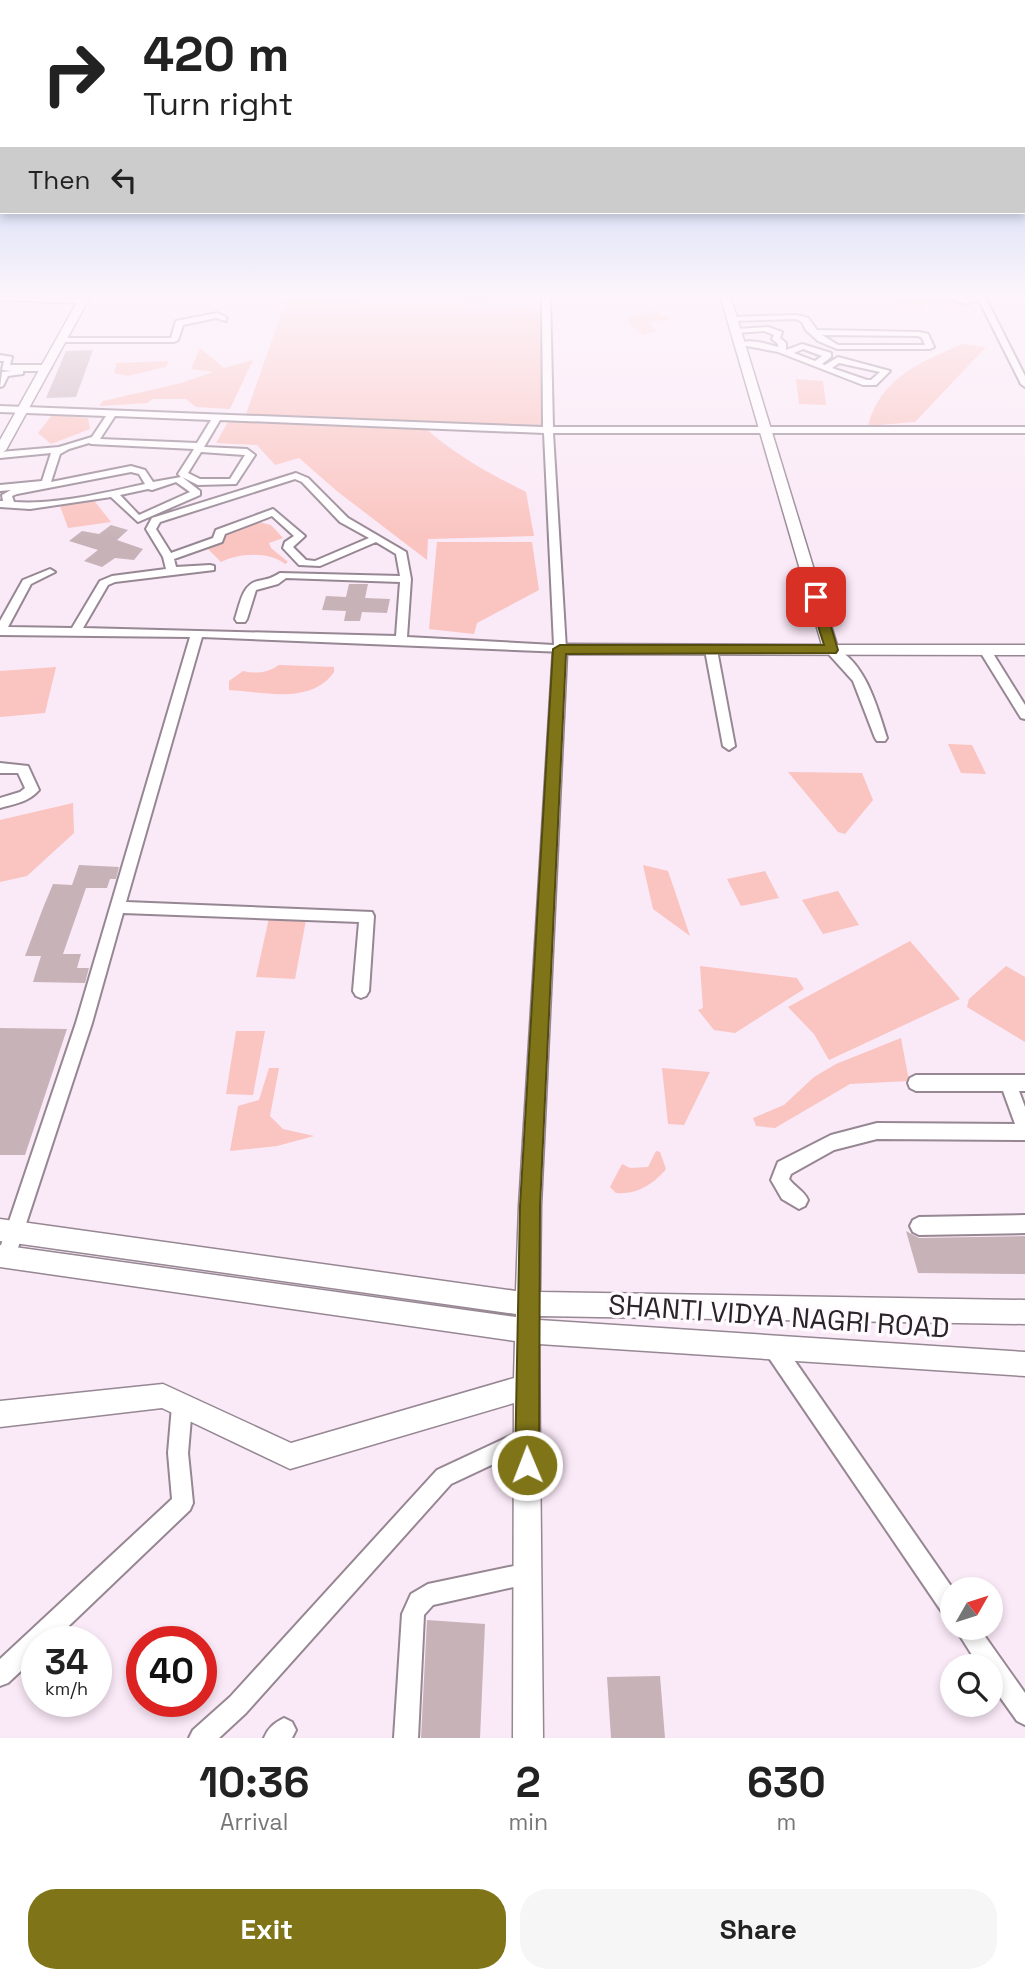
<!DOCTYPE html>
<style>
body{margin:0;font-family:"Space Grotesk",sans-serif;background:#f6f6f6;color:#222;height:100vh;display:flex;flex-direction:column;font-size:26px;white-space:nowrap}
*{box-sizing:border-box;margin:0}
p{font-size:23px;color:#767676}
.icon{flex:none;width:38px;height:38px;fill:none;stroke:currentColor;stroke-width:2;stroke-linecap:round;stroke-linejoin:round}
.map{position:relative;height:1738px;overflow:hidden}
.panel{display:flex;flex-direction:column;background:#fff;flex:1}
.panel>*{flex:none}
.top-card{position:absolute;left:0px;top:0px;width:1026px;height:214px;box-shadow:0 4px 10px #0003;background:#fff;color:#222;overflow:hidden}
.needle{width:46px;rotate:51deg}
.tools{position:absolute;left:940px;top:1577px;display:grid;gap:14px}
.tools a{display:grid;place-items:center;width:63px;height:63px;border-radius:50%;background:#fff;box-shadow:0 4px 10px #0003;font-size:35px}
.speed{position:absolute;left:21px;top:1626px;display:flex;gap:14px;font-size:35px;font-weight:700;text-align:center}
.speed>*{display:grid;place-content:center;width:91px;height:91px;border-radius:50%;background:#fff;box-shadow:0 4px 10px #0003;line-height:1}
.speed small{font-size:18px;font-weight:400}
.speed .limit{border:10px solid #d22;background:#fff;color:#111}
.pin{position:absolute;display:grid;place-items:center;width:60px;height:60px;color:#fff;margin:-30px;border-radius:14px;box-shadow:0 4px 10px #0006}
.me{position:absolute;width:77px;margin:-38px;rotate:359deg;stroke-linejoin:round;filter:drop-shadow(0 0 5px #0008)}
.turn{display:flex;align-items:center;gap:24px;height:147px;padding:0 28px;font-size:32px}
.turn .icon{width:91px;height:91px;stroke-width:2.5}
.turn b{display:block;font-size:49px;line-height:60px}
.then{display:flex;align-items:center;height:66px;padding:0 28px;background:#0003;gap:14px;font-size:26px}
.eta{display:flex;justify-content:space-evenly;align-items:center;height:119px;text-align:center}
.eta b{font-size:42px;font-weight:600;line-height:49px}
.button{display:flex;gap:14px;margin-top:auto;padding:14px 28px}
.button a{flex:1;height:80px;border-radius:28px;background:#7f7417;color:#fff;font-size:28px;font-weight:600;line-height:80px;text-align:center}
.button a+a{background:#f6f6f6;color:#222}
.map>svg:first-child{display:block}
.green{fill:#fac4c0}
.building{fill:#c7b2b8}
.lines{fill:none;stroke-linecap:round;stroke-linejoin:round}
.minor-casing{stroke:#968793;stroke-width:4}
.tertiary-casing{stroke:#968793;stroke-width:3}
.minor{fill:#fff;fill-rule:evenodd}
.tertiary{fill:#fff;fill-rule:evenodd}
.route{fill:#7f7417;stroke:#534b0f;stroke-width:2}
.labels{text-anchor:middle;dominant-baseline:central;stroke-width:7;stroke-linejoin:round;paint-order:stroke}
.near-street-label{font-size:28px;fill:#2b252a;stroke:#fffbfe}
</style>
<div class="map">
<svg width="1025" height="1738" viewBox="0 0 1025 1738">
<rect width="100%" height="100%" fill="#fae9f7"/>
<g class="green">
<path d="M 317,295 L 495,295 L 491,302 L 316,299 Z"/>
<path d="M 944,295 L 965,303 L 966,307 L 922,304 L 924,312 L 909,311 L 906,305 L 890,300 L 901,296 Z"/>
<path d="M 286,300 L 546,308 L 548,430 L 245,417 Z"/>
<path d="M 655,310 L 671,320 L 648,322 L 657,331 L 643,335 L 629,324 L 629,317 Z"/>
<path d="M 962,344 L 986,347 L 915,422 L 868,426 C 880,378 921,362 962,344 Z"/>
<path d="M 200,348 L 224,368 L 253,360 L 230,409 L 196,407 L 186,399 L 152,399 L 148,403 L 99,406 L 103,401 L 181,383 L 213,372 L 191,369 Z"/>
<path d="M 169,361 L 166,367 L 128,376 L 114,373 L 117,363 Z"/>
<path d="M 796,379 L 823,381 L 826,405 L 799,404 Z"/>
<path d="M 52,415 L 88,418 L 90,429 L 51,444 L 38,433 Z"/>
<path d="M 228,422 L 426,429 C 457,456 490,474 526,492 L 534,536 L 428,539 L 427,560 L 338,492 L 299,458 L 275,465 L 257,445 L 216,443 Z"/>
<path d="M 92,498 L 111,522 L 68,528 L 60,506 Z"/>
<path d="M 256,521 L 271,525 L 283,538 L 269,543 L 271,548 L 288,562 L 285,564 C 269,551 238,553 221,562 L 208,549 L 224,538 L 221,533 Z"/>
<path d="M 437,542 L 532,542 L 539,590 L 477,623 L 474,634 L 429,629 Z"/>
<path d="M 279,665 L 334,667 L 334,672 C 311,705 264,692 229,690 L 229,681 L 243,671 C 258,674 267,673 279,665 Z"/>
<path d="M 56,667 L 45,713 L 0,717 L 0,671 Z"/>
<path d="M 948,744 L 972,745 L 986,774 L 961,773 Z"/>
<path d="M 788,772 L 862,773 L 873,800 L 845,834 L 838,832 Z"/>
<path d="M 73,803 L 74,833 L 27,876 L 0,882 L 0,820 Z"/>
<path d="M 643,865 L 668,871 L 690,936 L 653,909 Z"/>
<path d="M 765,871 L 779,898 L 741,906 L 727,879 Z"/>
<path d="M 838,891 L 859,925 L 823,934 L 802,900 Z"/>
<path d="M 269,918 L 306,920 L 295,979 L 256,977 Z"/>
<path d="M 910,941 L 960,999 L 829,1060 L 814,1034 L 788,1007 Z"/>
<path d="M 700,966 L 797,978 L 804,989 L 735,1033 L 714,1030 L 698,1010 L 703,1008 Z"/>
<path d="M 1006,966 L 1025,977 L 1025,1042 L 967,1007 L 969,999 Z"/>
<path d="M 236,1031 L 265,1031 L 253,1095 L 226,1094 Z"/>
<path d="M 901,1038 L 909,1081 L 850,1084 L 775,1128 L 756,1126 L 753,1118 L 784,1105 L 814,1077 L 836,1064 Z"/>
<path d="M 269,1068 L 279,1068 L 270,1116 L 283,1129 L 314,1136 L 277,1146 L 230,1151 L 238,1106 L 259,1100 Z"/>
<path d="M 662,1068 L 710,1072 L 684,1125 L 668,1124 Z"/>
<path d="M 656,1151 L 660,1152 L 666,1169 C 654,1184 636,1195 616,1193 L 610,1187 L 622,1164 L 630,1168 L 648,1167 Z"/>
</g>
<g class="building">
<path d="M 93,350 L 76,397 L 46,398 L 66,351 Z"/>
<path d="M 111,525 L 128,530 L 117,540 L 143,549 L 134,560 L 115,558 L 102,567 L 84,561 L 98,550 L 69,541 L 82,531 L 99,534 Z"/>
<path d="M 349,584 L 368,584 L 365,598 L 390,599 L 387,613 L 362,612 L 360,621 L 344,621 L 346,611 L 322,610 L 326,596 L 346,597 Z"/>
<path d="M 79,865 L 119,867 L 116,879 L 110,879 L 107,888 L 86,888 L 63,954 L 81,954 L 77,968 L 89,968 L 85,983 L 33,982 L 41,956 L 25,956 L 43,908 L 53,884 L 72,885 Z"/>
<path d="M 0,1028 L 67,1029 L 25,1155 L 0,1155 Z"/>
<path d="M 906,1231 L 919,1238 L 1025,1236 L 1025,1274 L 918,1273 Z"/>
<path d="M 427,1620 L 485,1624 L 480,1738 L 421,1738 Z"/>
<path d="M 660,1676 L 665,1738 L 611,1738 L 607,1677 Z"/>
</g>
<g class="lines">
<g class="minor-casing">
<g id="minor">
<path d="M 542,295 L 550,295 L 553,427 L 1025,427 L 1025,433 L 553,433 L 566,649 L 564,652 L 202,637 L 126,902 L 372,912 L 374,916 L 369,991 L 366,996 L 361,998 L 356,996 L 353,991 L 359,922 L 123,913 L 92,1023 L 15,1257 L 12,1263 L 6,1266 L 0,1264 L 0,1248 L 76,1023 L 190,637 L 0,635 L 0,621 L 23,580 L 50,569 L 55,572 L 31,584 L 8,627 L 72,628 L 100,581 L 112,576 L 166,569 L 163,557 L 146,529 L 152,518 L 296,473 L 308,478 L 348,518 L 406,552 L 411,579 L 407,637 L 554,645 L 544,433 L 220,420 L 204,447 L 247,449 L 255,455 L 236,484 L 198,485 L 182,477 L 200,491 L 200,495 L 138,522 L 111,497 L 30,509 L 0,507 L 0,501 L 3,501 L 2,495 L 11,490 L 0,491 L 0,485 L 42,481 L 51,453 L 0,458 L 0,452 L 59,447 L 92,437 L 106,416 L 0,412 L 0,406 L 543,427 ZM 115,416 L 211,420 L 197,443 L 100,439 ZM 89,443 L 91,444 L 194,449 L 178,474 L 181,477 L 153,482 L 145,470 L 131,466 L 51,482 L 60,454 L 69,449 ZM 201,452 L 244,455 L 245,455 L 230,479 L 200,479 L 188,473 ZM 131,472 L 139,474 L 145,484 C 103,493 56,505 14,502 L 12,496 L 17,494 ZM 295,479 L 302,482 L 340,522 L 369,538 L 315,561 L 306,560 L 293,547 L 305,536 L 273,509 L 216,530 L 213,538 L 171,553 L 156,529 L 160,522 ZM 176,482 L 190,492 L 139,515 L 120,495 L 148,489 L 152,490 ZM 272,516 L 294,536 L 285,542 L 283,548 L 299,565 L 320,566 L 376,542 L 396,554 L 400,576 L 280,573 C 272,578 268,579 258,581 C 242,584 240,605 235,619 L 237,622 L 245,622 L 247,619 L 256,590 L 278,584 L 286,578 L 400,582 L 396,636 L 83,628 L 108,585 L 115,582 L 214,570 L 214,566 L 210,565 L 176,567 L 174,559 L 222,542 L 225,534 Z"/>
<path d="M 941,295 L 954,295 L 966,299 L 973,295 L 984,295 L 1025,376 L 1025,387 L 1021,384 L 979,300 L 966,304 Z"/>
<path d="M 0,296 L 83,299 L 87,301 L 83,303 L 0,300 Z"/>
<path d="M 217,313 L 226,317 L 226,321 L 216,318 L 183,325 L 178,340 L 174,342 L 62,342 L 58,340 L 62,338 L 171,338 L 176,321 Z"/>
<path d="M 797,315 L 808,318 L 817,330 L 919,332 L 928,334 L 934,347 L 930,349 L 837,349 L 818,341 L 806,330 L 802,322 L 796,319 L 732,321 L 728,319 L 732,317 ZM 822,335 L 918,336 L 922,338 L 925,345 L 838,345 Z"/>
<path d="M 768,327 L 782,332 L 780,338 L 786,343 L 786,350 L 802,344 L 831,353 L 831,357 L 822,364 L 825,365 L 838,357 L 890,371 L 876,385 L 863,385 L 778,352 L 736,344 C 748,338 765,343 778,347 L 778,344 L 772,339 L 774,335 L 764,331 L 736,333 L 732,331 L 736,329 ZM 803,349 L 822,356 L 815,361 L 794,353 ZM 839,363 L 880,372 L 871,380 L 867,380 L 832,368 Z"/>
<path d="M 0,355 L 12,357 L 10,365 L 47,365 L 51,368 L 47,371 L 23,371 L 23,374 L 8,376 L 3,386 L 0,387 L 2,372 L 12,371 L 2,370 L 4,361 L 0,361 Z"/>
<path d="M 711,646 L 717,650 L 735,746 L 729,750 L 723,746 L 705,650 Z"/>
<path d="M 831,646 C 865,659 877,707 887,738 L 885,741 L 877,741 L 875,738 L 853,681 L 825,650 Z"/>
<path d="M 985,646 L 989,647 L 1025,705 L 1025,719 L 1021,718 L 979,650 Z"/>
<path d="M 0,763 L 28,766 L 39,790 C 29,802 14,804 0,808 L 0,798 L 20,792 L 25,788 L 18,773 L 0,773 Z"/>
<path d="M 916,1075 L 1025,1075 L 1025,1091 L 1019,1091 L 1025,1107 L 1025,1140 L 877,1139 L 834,1150 L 791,1174 L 789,1179 C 795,1187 804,1191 808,1200 L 805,1206 L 799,1209 L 782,1199 L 771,1180 L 778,1162 L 831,1135 L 877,1123 L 1015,1124 L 1003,1091 L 916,1091 L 910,1088 L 908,1083 L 910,1078 Z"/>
<path d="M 1025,1215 L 1025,1233 L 919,1235 L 913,1232 L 910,1226 L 913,1220 L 919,1217 Z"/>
<path d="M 774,1338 L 781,1341 L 953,1589 L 952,1618 L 944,1615 L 767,1355 L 764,1348 L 767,1341 Z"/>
<path d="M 182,1396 L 189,1399 L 192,1406 L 188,1453 L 193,1503 L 190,1510 L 52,1642 L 37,1642 L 37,1656 L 8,1683 L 0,1686 L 0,1659 L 172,1499 L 168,1453 L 172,1406 L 175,1399 Z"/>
<path d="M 527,1428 L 534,1431 L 537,1438 L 534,1445 L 451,1484 L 246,1713 L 219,1738 L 189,1738 L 193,1730 L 230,1697 L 437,1470 Z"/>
<path d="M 528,1563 L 536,1566 L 539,1574 L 536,1582 L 433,1605 L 424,1615 L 418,1738 L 394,1738 L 402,1614 L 411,1594 L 428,1584 Z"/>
<path d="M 955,1628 L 979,1628 L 1025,1693 L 1025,1725 L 1017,1721 L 990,1683 L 990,1666 L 979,1666 Z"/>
<path d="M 284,1718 L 292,1722 L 296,1730 L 292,1738 L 264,1738 C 268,1728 274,1723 284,1718 Z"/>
</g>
</g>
<g class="tertiary-casing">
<g id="tertiary">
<path d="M 81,295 L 91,295 L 6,450 L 0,454 L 0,440 Z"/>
<path d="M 720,295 L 730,295 L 837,645 L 1025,645 L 1025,655 L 567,654 L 541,1206 L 540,1292 L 1025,1300 L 1025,1324 L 539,1316 L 539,1320 L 1025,1352 L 1025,1376 L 539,1344 L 543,1738 L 513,1738 L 514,1403 L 290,1469 L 162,1408 L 0,1427 L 0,1401 L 163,1384 L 291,1443 L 514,1378 L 515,1341 L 0,1267 L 0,1245 L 516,1317 L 516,1314 L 0,1241 L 0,1219 L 516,1291 L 519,1206 L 553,649 L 560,644 L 822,645 Z"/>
</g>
</g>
<use href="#minor" class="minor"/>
<use href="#tertiary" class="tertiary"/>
</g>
<linearGradient id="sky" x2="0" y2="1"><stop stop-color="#98bcf0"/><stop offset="0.55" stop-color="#fdf5fb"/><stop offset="1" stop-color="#fdf5fb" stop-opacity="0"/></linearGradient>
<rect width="1025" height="539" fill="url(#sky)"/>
<path class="route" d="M 816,594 L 822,597 L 838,650 L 836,653 L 566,654 L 540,1206 L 539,1465 L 535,1474 L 527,1477 L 519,1474 L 515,1465 L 520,1206 L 553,649 L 560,645 L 824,645 L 809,597 Z"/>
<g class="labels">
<g class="near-street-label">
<text transform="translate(779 1316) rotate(4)">SHANTI VIDYA NAGRI ROAD</text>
</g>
</g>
</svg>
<div class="tools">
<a><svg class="needle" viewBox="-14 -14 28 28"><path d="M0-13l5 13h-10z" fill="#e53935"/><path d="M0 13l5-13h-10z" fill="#767676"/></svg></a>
<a><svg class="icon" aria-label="search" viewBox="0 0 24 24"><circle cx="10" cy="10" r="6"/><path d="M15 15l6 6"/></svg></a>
</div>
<div class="speed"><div>34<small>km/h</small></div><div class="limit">40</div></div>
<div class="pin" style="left:816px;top:597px;background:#d93025"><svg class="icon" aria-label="arrive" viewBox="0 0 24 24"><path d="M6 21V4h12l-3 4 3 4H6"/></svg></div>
<svg class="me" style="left:527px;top:1465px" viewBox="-20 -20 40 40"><circle r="17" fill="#7f7417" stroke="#fff" stroke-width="3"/><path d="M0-11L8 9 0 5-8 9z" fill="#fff"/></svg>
<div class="top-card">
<div class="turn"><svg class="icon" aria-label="right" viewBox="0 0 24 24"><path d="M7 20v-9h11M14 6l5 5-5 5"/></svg><div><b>420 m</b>Turn right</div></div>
<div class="then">Then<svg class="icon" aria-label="left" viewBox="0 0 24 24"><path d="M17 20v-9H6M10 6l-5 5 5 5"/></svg></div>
</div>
</div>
<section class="panel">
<div class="eta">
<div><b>10:36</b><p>Arrival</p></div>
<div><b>2</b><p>min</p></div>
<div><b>630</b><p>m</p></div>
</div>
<div class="button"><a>Exit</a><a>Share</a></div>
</section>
